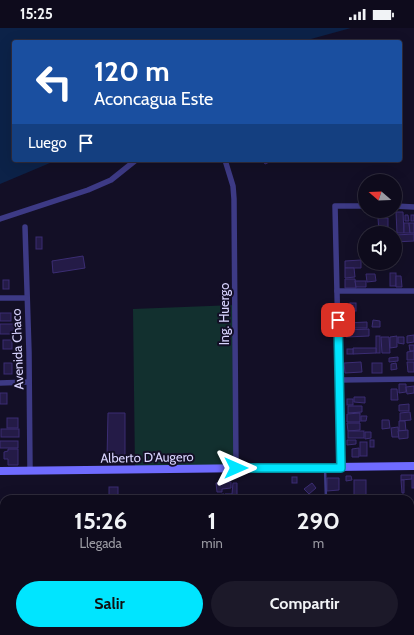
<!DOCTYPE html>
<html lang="es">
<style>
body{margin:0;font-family:Cabin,sans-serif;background:#1c1929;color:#f1f3f6;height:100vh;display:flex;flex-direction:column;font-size:15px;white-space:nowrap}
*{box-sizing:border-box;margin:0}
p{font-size:13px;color:#9b9ba3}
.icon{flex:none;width:22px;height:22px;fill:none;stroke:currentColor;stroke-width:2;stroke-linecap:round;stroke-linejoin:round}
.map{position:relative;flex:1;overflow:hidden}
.panel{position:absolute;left:0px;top:467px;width:414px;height:140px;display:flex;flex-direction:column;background:#0e0b1c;border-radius:12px 12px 0 0;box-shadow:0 4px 16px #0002,0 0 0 1px #2e2b3b}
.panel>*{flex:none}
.banner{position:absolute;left:12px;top:12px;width:390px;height:122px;border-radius:4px;box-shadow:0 4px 16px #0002,0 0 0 1px #2e2b3b;background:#1a4fa0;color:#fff;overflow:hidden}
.needle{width:26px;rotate:289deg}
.buttons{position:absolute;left:358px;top:146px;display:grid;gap:8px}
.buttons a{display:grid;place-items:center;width:44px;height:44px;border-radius:50%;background:#0e0b1c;box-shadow:0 4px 16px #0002,0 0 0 1px #2e2b3b;font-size:20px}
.pin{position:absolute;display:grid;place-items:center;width:34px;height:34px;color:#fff;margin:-17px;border-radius:8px;box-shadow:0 2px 6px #0006}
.me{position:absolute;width:44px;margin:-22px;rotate:90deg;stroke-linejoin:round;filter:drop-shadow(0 0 3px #0008)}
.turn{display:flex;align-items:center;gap:14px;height:84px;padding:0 16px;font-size:18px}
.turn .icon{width:52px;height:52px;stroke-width:2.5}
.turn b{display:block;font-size:28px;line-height:34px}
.then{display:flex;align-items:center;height:38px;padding:0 16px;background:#0003;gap:8px;font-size:15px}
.eta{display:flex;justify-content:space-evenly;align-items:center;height:68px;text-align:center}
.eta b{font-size:24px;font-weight:700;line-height:28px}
.primary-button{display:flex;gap:8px;margin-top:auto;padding:8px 16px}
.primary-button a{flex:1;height:46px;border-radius:24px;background:#00e5ff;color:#111;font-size:16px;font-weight:700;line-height:46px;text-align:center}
.primary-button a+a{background:#1c1929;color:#f1f3f6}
.status{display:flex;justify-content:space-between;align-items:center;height:28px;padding:0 20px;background:#0e0b1c;direction:ltr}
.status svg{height:11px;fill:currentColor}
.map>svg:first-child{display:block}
.green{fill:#12302f}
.water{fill:#0c2248}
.building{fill:#241b47;stroke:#3b2d73}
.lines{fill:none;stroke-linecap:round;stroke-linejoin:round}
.service{stroke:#3d3a85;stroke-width:2.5}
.minor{stroke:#3d3a85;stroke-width:5.5}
.secondary{stroke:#6f6bff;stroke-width:8}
.route-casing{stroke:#0095a6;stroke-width:10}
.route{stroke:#00e5ff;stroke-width:7}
.labels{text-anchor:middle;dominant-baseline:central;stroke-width:4;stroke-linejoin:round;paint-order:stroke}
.street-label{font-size:13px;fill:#d9d4ff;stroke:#130f26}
</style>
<div class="status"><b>15:25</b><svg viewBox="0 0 49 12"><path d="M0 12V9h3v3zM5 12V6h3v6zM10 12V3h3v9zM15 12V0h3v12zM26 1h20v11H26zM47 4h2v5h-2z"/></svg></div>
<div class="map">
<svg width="414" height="607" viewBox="0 0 414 607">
<rect width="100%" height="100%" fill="#130f26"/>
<g class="green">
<path d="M 235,277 L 236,440 L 135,441 L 133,281 Z"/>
<path d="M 0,497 L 4,499 L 4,596 L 0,593 Z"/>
<path d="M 17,603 L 97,603 L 93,607 L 40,607 Z"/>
</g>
<g class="water">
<path d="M 0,0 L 351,0 L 300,14 L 14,14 L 14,132 L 57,132 L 0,156 Z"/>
<path d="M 285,603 L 366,603 L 370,607 L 286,607 Z"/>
</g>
<g class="building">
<path d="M 263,132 L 274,132 L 265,136 Z"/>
<path d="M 396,184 L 403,184 L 404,205 L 397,205 Z"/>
<path d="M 405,187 L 408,187 L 409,193 L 405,193 Z"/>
<rect x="411" y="187" width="3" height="6"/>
<path d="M 378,190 L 388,190 L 388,203 L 379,204 Z"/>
<path d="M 404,195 L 409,195 L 410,205 L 404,205 Z"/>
<path d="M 409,195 L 414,195 L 414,205 L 410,205 Z"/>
<path d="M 414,206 L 414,213 L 395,214 L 395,207 Z"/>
<rect x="36" y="209" width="6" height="12"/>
<path d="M 83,228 L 85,240 L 53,245 L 52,233 Z"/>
<path d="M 361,232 L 361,240 L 345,240 L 345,233 Z"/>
<path d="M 345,240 L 354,240 L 355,249 L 345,250 Z"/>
<rect x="390" y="245" width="6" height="13"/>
<path d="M 366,246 L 375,246 L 376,253 L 367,254 Z"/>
<path d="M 396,248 L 401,248 L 402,259 L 396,259 Z"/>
<path d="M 345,251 L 355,251 L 356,260 L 345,260 Z"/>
<rect x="3" y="252" width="6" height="9"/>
<path d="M 355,253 L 366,253 L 366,259 L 356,259 Z"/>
<rect x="350" y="275" width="6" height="8"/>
<rect x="0" y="285" width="11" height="8"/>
<path d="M 373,292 L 380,293 L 380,299 L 372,299 Z"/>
<path d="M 367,294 L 367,300 L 346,300 L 346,295 Z"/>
<rect x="0" y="296" width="14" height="10"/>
<path d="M 369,301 L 369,308 L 346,309 L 346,302 Z"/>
<path d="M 414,307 L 414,314 L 407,315 L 407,308 Z"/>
<rect x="376" y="308" width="4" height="17"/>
<path d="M 397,308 L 397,319 L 390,320 L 390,309 Z"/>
<path d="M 381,309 L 389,309 L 390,325 L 382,325 Z"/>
<path d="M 398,309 L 404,309 L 404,316 L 398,315 Z"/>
<rect x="3" y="312" width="9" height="9"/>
<path d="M 409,317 L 414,317 L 414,323 L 410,323 Z"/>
<path d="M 353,320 L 376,320 L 376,325 L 353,326 Z"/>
<rect x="347" y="321" width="6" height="5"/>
<path d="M 414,323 L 414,332 L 407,332 L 407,324 Z"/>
<path d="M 398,329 L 398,333 L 389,334 L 389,330 Z"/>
<path d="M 361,334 L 362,344 L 345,345 L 344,335 Z"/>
<path d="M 407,334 L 414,334 L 414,344 L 408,344 Z"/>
<rect x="4" y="335" width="8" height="11"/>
<rect x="372" y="335" width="10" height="10"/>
<path d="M 396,335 L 397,341 L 391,342 L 391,336 Z"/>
<path d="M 399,356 L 406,356 L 406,364 L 399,365 Z"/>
<path d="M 414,358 L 414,365 L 407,366 L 406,359 Z"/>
<path d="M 391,361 L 397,361 L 398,372 L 391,372 Z"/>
<rect x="0" y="365" width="7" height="11"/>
<path d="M 354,369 L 365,369 L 365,375 L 354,374 Z"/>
<rect x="347" y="371" width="6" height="6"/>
<path d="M 409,376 L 409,383 L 399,383 L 399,377 Z"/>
<path d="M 348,378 L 362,378 L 362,384 L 348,385 Z"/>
<path d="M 410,384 L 411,392 L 400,393 L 400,385 Z"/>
<path d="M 108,385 L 125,385 L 125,430 L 107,430 Z"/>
<path d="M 360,385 L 360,394 L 347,394 L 347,386 Z"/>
<path d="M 361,388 L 367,388 L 366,393 L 361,393 Z"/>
<rect x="7" y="390" width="11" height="10"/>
<path d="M 382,392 L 389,392 L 390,400 L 382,401 Z"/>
<path d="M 399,393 L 405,393 L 406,403 L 399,403 Z"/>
<path d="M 347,395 L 360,395 L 360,402 L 348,403 Z"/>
<path d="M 398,399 L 399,409 L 392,409 L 391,400 Z"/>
<rect x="1" y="401" width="18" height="8"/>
<path d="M 408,402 L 408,410 L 399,411 L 398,403 Z"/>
<rect x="348" y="403" width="16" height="7"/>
<path d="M 365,404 L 371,404 L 371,410 L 365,411 Z"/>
<path d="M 347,412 L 356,412 L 356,416 L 347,417 Z"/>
<rect x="370" y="412" width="4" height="7"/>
<rect x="0" y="413" width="18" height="7"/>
<rect x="360" y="414" width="7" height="14"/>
<path d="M 359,420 L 359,429 L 352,429 L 352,421 Z"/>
<path d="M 8,421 L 18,421 L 18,437 L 8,437 L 8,431 L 4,431 L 4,424 L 8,423 Z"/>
<path d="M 401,447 L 412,447 L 412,451 L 401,452 Z"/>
<rect x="412" y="447" width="2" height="13"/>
<path d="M 346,448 L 351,448 L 352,452 L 346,453 Z"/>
<rect x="292" y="449" width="5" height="6"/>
<path d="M 327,450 L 339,450 L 339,462 L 327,463 Z"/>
<rect x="354" y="452" width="12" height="15"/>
<path d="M 401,452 L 404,452 L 404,465 L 402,465 Z"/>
<path d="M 231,454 L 231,460 L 222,461 L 222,464 L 217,464 L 216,455 Z"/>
<path d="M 233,455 L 237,455 L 237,471 L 226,471 L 225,466 L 232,466 Z"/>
<path d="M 312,455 L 316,460 L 309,466 L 304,461 Z"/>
<rect x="109" y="459" width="9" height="12"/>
<path d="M 224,466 L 225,471 L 217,471 L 217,467 Z"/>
<rect x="339" y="467" width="10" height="4"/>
<path d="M 195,468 L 202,469 L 202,471 L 194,471 Z"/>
</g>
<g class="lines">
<g class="service">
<path d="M 325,440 L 326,471"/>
<path d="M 410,582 L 414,583"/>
</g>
<g class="minor">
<path d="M 225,132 L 233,158 L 234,171 L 236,440"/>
<path d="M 395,178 L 414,179"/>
<path d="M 0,191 L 88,162 L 111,152 L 136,132"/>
<path d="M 25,199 L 29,324 L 30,442"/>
<path d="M 337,263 L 414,263"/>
<path d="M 0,270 L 26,270"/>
<path d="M 339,352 L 414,351"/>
<path d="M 0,355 L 29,354"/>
<path d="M 341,439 L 335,178 L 365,178"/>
</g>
<path class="secondary" d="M 0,443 L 414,438"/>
</g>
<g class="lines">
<g class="route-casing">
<path id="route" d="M 236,440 L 341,440 L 338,292"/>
</g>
<use href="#route" class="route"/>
</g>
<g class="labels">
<g class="street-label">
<text transform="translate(224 286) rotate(-90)">Ing. Huergo</text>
<text transform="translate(17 321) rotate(-92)">Avenida Chaco</text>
<text transform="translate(147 429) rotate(-1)">Alberto D'Augero</text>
</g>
</g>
</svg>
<div class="buttons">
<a><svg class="needle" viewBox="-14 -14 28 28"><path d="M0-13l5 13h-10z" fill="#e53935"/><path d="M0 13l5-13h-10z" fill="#9b9ba3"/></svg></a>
<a><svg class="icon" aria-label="sound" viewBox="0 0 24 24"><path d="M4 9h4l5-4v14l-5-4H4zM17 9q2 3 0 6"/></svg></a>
</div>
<div class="pin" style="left:338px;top:292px;background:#d93025"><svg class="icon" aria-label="arrive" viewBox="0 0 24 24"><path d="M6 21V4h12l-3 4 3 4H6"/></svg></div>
<svg class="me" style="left:236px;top:440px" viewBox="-20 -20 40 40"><path d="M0-17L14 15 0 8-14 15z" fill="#00e5ff" stroke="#fff" stroke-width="4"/></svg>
<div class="banner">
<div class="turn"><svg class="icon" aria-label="left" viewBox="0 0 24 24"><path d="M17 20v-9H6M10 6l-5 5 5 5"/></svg><div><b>120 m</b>Aconcagua Este</div></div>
<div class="then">Luego<svg class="icon" aria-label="arrive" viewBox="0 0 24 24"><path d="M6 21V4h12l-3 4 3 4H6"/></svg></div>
</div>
<section class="panel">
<div class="eta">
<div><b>15:26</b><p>Llegada</p></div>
<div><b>1</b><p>min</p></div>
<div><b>290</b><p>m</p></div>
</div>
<div class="primary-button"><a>Salir</a><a>Compartir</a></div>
</section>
</div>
